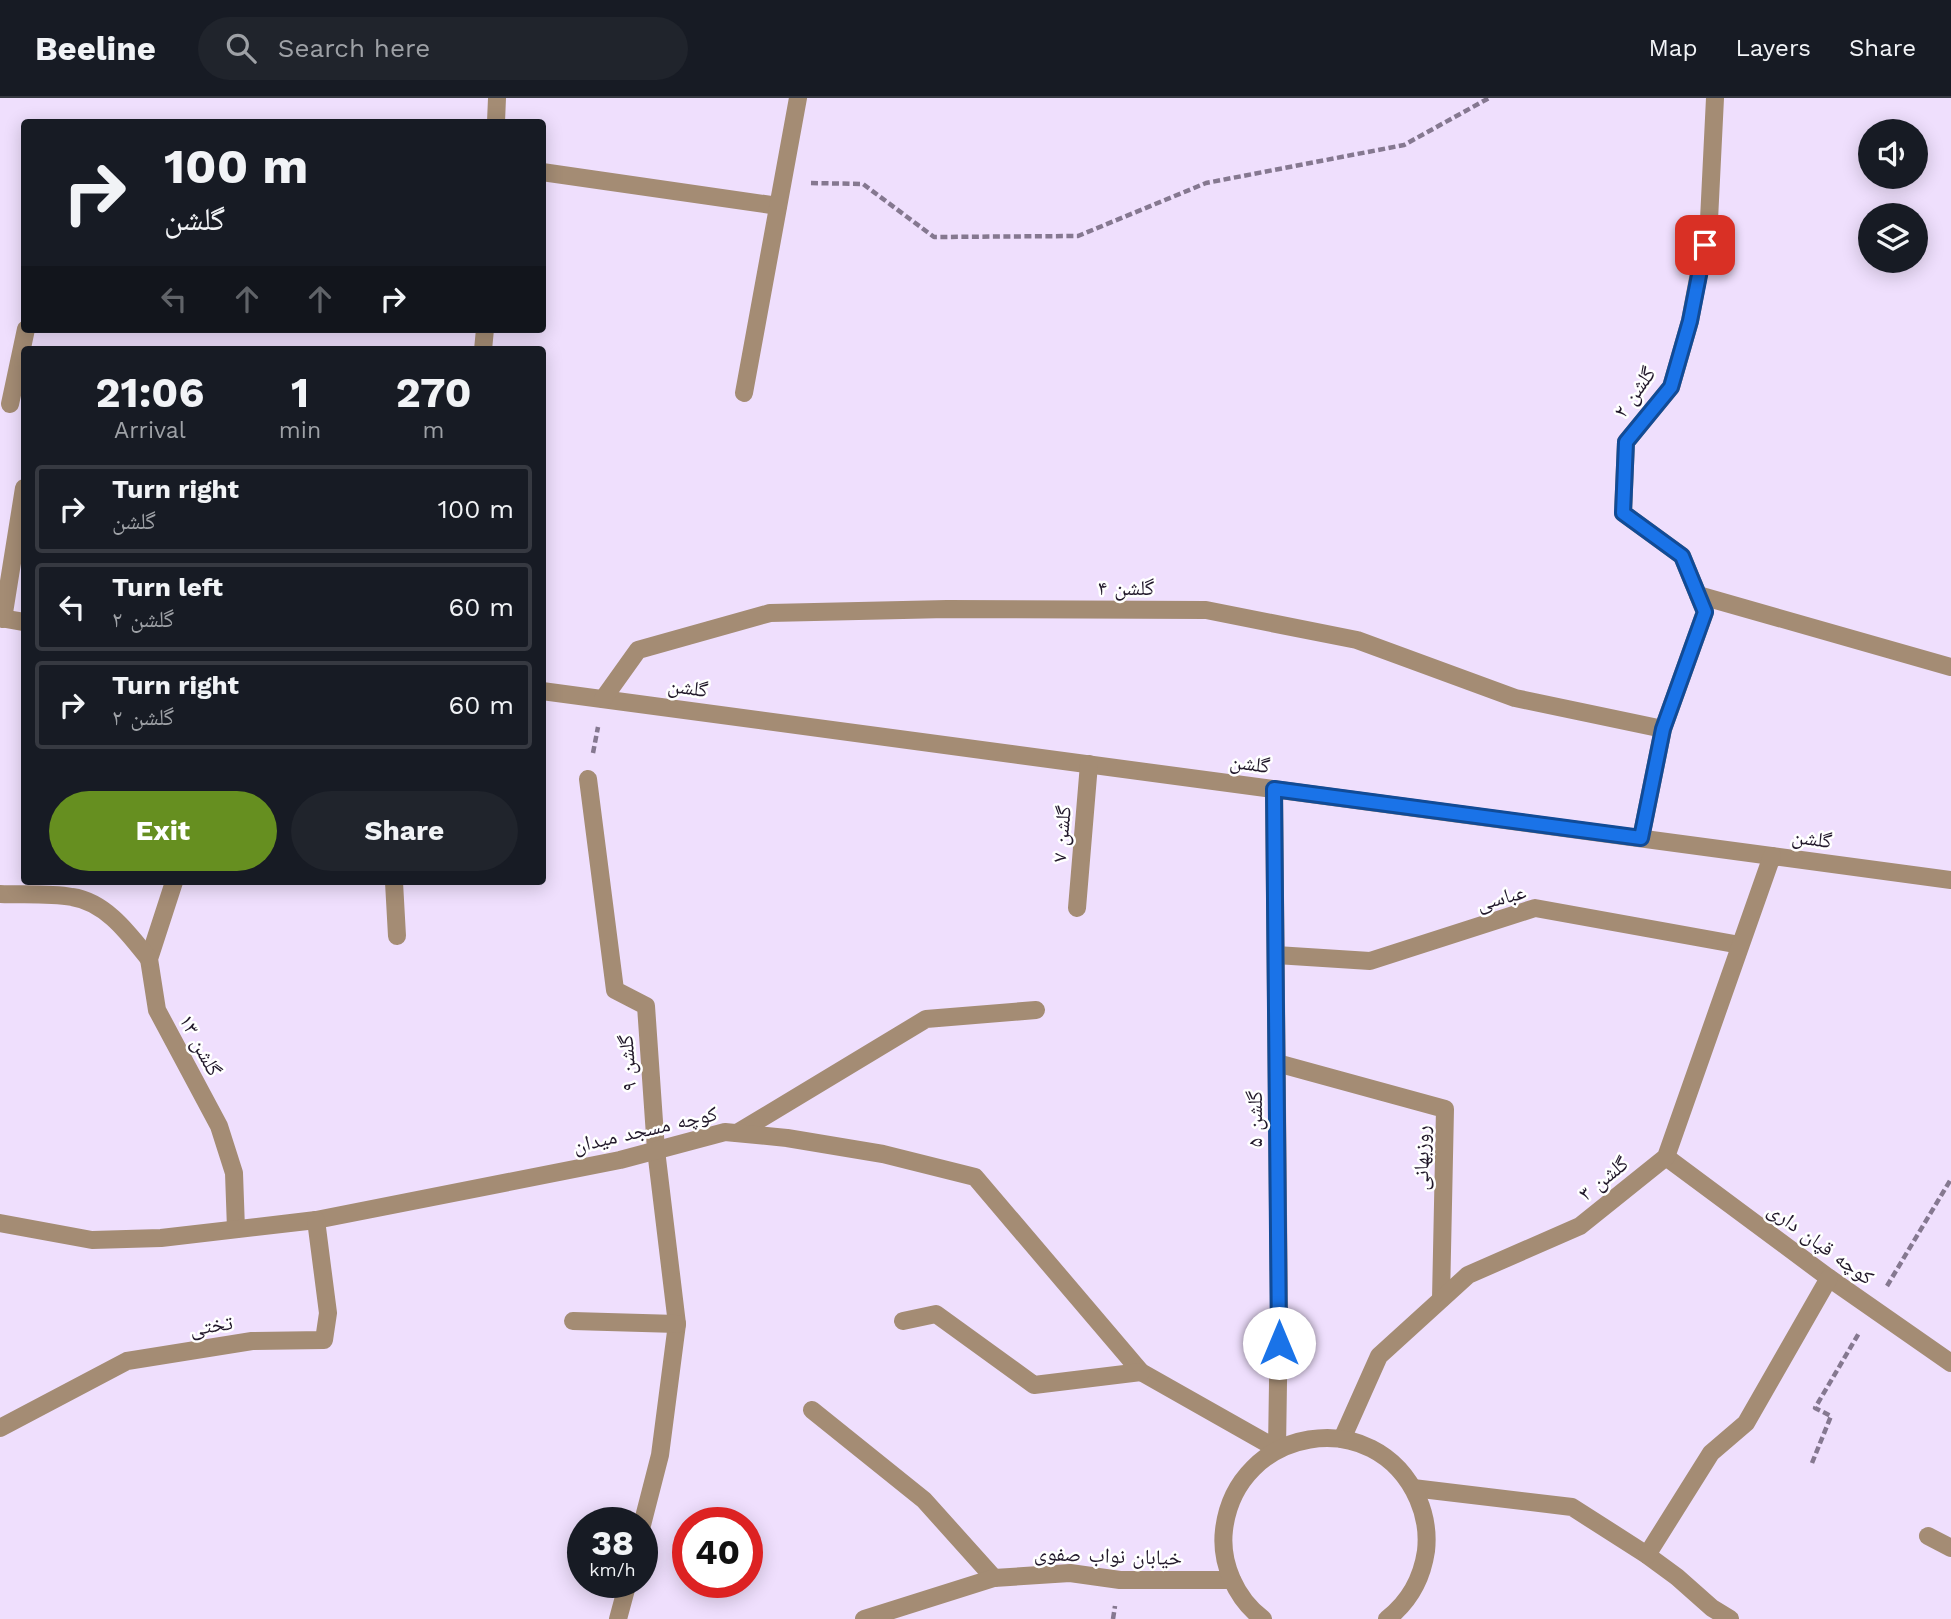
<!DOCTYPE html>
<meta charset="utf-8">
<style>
body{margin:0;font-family:"Work Sans","Noto Naskh Arabic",sans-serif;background:#20242c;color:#f1f3f6;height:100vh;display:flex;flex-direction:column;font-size:26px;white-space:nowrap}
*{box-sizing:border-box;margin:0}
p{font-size:23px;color:#9ea1a6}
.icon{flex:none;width:38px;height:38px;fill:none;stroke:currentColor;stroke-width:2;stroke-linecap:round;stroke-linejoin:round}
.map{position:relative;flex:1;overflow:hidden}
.panel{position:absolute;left:21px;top:248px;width:525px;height:539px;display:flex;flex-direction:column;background:#171b24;border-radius:7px;box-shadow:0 4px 18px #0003}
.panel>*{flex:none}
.hud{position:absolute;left:21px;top:21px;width:525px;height:214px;border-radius:7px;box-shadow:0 4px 18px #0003;background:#171b24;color:#f1f3f6;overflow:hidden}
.fabs{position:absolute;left:1858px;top:21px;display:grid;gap:14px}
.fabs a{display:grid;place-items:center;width:70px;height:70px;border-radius:50%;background:#171b24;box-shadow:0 4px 18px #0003;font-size:35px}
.speed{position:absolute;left:567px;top:1409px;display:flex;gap:14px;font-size:35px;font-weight:700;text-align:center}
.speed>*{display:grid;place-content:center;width:91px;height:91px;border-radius:50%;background:#171b24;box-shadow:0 4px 18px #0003;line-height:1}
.speed small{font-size:18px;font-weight:400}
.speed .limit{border:10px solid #d22;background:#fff;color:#111}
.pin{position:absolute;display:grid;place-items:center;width:60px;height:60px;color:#fff;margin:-30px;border-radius:14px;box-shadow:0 4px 10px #0006}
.me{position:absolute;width:77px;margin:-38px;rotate:0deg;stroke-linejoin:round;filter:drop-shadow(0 0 5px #0008)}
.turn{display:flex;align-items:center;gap:24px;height:147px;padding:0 28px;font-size:32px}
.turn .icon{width:91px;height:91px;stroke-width:2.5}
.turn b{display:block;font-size:49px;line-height:60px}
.lanes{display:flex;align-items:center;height:66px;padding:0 28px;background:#0003;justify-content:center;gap:35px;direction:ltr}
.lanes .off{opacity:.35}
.eta{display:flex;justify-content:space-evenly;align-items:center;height:119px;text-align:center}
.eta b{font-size:42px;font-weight:700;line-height:49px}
.action{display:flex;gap:14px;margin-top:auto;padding:14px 28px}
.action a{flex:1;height:80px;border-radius:42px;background:#668f20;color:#fff;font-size:28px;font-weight:700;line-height:80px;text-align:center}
.action a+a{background:#20242c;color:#f1f3f6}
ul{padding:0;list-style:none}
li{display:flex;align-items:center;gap:21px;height:88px;margin:0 14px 10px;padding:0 14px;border:4px solid #363941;border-radius:7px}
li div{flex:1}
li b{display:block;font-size:26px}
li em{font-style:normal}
header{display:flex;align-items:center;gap:42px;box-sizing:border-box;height:98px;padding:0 35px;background:#171b24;border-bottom:2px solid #363941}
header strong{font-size:33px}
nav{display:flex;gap:38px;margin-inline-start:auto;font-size:24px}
.search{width:490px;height:63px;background:#20242c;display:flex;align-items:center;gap:18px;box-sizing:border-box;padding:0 24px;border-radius:38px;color:#9ea1a6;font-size:26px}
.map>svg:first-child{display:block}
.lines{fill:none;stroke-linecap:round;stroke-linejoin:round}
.path{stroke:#857890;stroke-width:4.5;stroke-dasharray:7 3.5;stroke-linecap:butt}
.minor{stroke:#a48c74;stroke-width:18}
.route-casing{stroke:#114b97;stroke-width:18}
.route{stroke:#1a73e8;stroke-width:12}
.labels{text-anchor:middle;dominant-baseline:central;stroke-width:5;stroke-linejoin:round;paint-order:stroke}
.street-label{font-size:21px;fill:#21182a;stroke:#fff}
</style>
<header>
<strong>Beeline</strong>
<div class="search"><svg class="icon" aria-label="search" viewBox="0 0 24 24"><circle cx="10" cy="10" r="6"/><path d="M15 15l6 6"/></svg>Search here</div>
<nav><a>Map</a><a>Layers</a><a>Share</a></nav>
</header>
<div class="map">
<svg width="1951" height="1521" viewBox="0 0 1951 1521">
<rect width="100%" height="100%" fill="#efdffd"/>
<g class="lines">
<g class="path">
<path d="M 811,85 L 863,86 L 934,139 L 1078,138 L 1206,85 L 1404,47 L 1489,0"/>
<path d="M 593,655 L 598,629"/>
<path d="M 1887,1188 L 1951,1081"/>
<path d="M 1812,1365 L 1831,1318 L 1815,1310 L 1859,1235"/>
<path d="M 1113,1521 L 1115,1508"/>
</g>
<g class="minor">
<path d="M 496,24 L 497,0"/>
<path d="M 542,74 L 778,108"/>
<path d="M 483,252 L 485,231"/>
<path d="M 744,295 L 798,0"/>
<path d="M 10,306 L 26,231"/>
<path d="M 1698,497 L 1951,569"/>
<path d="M 0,520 L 24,524"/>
<path d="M 3,521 L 24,390"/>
<path d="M 542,593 L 1951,782"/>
<path d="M 603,601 L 638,552 L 770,515 L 947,511 L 1206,512 L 1357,542 L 1515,600 L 1663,631"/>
<path d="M 588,681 L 615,892 L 646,908 L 656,1052 L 677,1226 L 660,1357 L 642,1427"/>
<path d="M 1641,740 L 1663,631 L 1705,514 L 1682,458 L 1623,415 L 1626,344 L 1671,289 L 1690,223 L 1709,122 L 1715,0"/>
<path d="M 174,784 L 149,861 L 157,912 L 219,1028 L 234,1075 L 236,1131"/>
<path d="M 394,784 L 397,838"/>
<path d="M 0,796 C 24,797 49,795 72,799 C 106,804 129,836 149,861"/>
<path d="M 1077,810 L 1089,666"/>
<path d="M 1276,857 L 1370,863 L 1535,810 L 1740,847"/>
<path d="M 1277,965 L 1445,1011 L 1441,1201"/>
<path d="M 737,1035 L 926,921 L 1036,912"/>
<path d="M 1666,1059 L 1829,1180 L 1951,1265"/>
<path d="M 0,1125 L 92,1142 L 161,1140 L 316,1122 L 620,1062 L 725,1034 L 787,1040 L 883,1056 L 975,1079 L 1141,1274 L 1277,1351 L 1279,1218 L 1274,691"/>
<path d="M 573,1223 L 677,1226"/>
<path d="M 903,1223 L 936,1216 L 1034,1287 L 1141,1274"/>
<path d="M 812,1312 L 924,1402 L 994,1480"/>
<path d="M 0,1330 L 127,1263 L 252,1243 L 324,1242 L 328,1215 L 316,1122"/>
<path d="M 1342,1341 L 1379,1258 L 1468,1177 L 1580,1128 L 1666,1059 L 1772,758"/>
<path d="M 1413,1390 L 1572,1409 L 1647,1457 L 1677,1479 L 1712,1510 L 1730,1521"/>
<path d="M 1928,1438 L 1951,1450"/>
<path d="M 1647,1457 L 1711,1355 L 1746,1325 L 1829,1180"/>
<path d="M 618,1521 L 628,1484"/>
<path d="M 864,1521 L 994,1480 L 1070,1475 L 1120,1482 L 1232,1482"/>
<path d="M 1263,1521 C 1236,1501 1220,1465 1224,1432 C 1236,1329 1375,1304 1418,1401 C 1425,1417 1428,1435 1426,1453 C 1422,1480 1409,1504 1387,1521"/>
</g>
</g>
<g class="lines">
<g class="route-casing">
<path id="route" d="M 1279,1245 L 1274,691 L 1641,740 L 1663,631 L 1705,514 L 1682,458 L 1623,415 L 1626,344 L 1671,289 L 1690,223 L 1705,147"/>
</g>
<use href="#route" class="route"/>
</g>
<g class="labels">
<g class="street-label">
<text transform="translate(1634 294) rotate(-55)">گلشن ۲</text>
<text x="1126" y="489">گلشن ۴</text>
<text transform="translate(688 589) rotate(8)">گلشن</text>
<text transform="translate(1250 665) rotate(8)">گلشن</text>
<text transform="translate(1061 736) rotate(-85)">گلشن ۷</text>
<text transform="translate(1812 740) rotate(8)">گلشن</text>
<text transform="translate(1501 799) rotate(-15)">عباسی</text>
<text transform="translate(201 947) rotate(62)">گلشن ۱۳</text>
<text transform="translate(627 965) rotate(-94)">گلشن ۹</text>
<text transform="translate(1254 1021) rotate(-90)">گلشن ۵</text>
<text transform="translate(645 1031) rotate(-13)">کوچه مسجد میدان</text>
<text transform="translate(1421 1060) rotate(-89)">روزبهانی</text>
<text transform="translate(1603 1080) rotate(-39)">گلشن ۳</text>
<text transform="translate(1821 1145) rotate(36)">کوچه قپان داری</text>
<text transform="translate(211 1227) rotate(-9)">تختی</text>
<text transform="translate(1108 1457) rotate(2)">خیابان نواب صفوی</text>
</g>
</g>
</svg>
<div class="fabs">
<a><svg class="icon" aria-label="sound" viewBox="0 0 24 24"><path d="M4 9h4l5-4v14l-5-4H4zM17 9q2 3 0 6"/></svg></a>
<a><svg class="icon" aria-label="layers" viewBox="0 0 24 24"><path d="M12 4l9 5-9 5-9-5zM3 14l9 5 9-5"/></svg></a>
</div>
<div class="speed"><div>38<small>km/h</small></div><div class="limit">40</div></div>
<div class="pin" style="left:1705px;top:147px;background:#d93025"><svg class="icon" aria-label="arrive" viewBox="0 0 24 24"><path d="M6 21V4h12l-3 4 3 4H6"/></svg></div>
<svg class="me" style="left:1279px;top:1245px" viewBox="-20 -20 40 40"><circle r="19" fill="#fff"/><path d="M0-13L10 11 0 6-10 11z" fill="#1a73e8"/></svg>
<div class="hud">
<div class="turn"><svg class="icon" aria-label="right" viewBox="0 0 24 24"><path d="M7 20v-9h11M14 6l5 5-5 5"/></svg><div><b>100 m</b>گلشن</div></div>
<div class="lanes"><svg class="icon off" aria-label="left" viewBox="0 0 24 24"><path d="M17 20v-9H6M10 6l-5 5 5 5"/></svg><svg class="icon off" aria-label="ahead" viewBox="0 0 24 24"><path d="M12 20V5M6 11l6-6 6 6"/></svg><svg class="icon off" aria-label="ahead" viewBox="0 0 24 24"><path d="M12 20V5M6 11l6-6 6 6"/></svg><svg class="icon" aria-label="right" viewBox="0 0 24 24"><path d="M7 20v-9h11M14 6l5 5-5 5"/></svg></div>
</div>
<section class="panel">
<div class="eta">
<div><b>21:06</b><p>Arrival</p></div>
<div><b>1</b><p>min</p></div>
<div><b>270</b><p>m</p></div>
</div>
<ul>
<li><svg class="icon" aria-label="right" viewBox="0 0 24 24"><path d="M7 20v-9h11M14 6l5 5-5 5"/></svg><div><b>Turn right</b><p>گلشن</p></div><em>100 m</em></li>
<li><svg class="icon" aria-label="left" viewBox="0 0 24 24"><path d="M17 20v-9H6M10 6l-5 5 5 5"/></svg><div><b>Turn left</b><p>گلشن ۲</p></div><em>60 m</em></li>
<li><svg class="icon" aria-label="right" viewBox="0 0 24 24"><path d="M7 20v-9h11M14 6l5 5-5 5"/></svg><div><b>Turn right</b><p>گلشن ۲</p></div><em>60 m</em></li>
</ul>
<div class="action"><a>Exit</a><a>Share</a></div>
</section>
</div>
